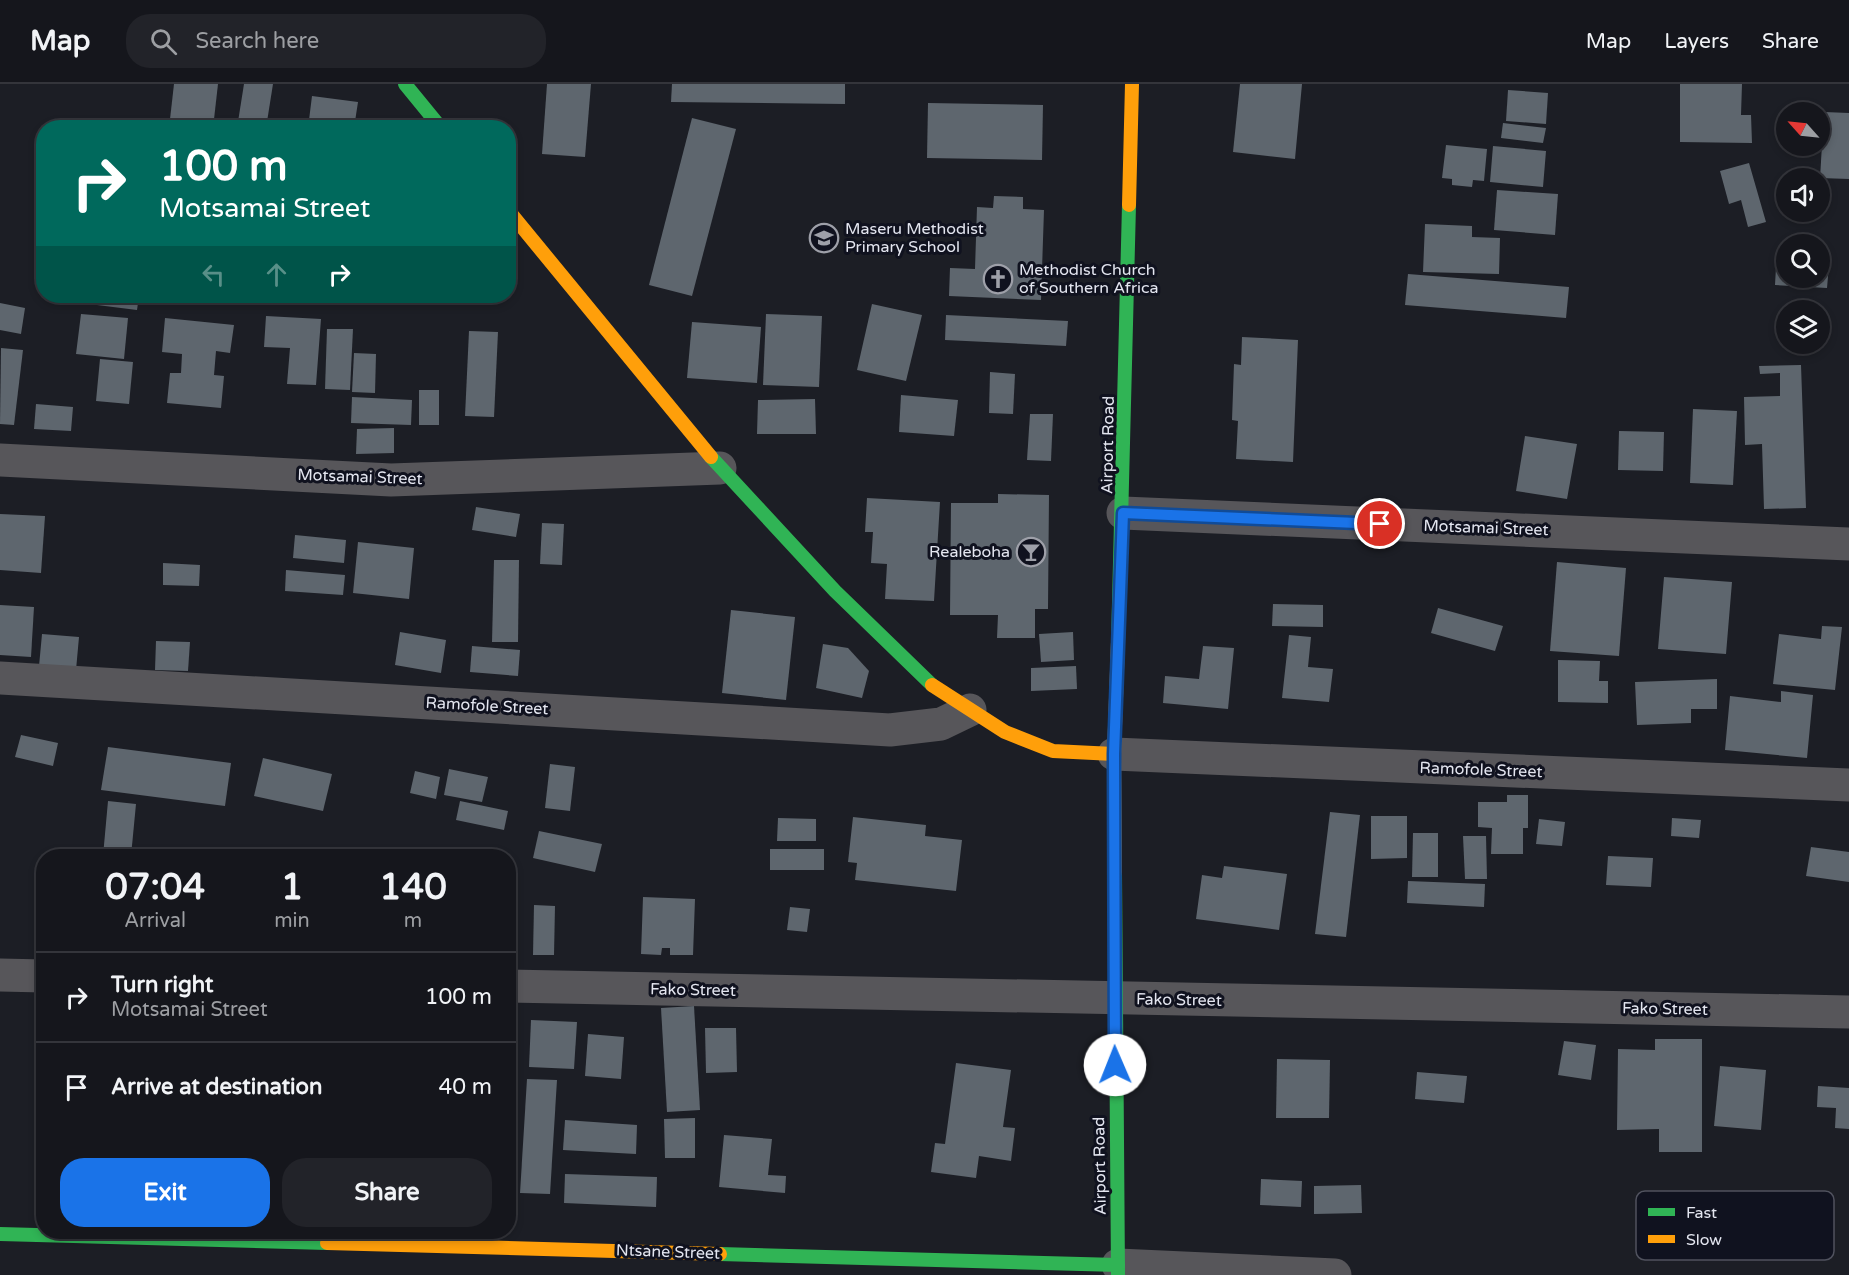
<!DOCTYPE html>
<style>
body{margin:0;font-family:"Varela Round",sans-serif;background:#222329;color:#f1f3f6;height:100vh;display:flex;flex-direction:column;font-size:22px;white-space:nowrap}
*{box-sizing:border-box;margin:0}
p{font-size:20px;color:#9d9fa3}
.icon{flex:none;width:33px;height:33px;fill:none;stroke:currentColor;stroke-width:2;stroke-linecap:round;stroke-linejoin:round}
.map{position:relative;flex:1;overflow:hidden}
.sheet{position:absolute;left:36px;top:765px;width:480px;height:390px;display:flex;flex-direction:column;background:#15161c;border-radius:24px;box-shadow:0 3px 9px #0003,0 0 0 2px #34353b}
.sheet>*{flex:none}
.guide{position:absolute;left:36px;top:36px;width:480px;height:183px;border-radius:24px;box-shadow:0 3px 9px #0003,0 0 0 2px #34353b;background:#00695c;color:#fff;overflow:hidden}
.needle{width:39px;rotate:297deg}
.controls{position:absolute;left:1776px;top:18px;display:grid;gap:12px}
.controls a{display:grid;place-items:center;width:54px;height:54px;border-radius:50%;background:#15161c;box-shadow:0 3px 9px #0003,0 0 0 2px #34353b;font-size:30px}
.pin{position:absolute;display:grid;place-items:center;width:51px;height:51px;color:#fff;margin:-26px;border:3px solid #fff;border-radius:50%;box-shadow:0 2px 6px #0007}
.me{position:absolute;width:66px;margin:-33px;rotate:359deg;stroke-linejoin:round;filter:drop-shadow(0 0 4px #0008)}
.turn{display:flex;align-items:center;gap:21px;height:126px;padding:0 24px;font-size:27px}
.turn .icon{width:78px;height:78px;stroke-width:2.5}
.turn b{display:block;font-size:42px;line-height:51px}
.lanes{display:flex;align-items:center;height:57px;padding:0 24px;background:#0003;justify-content:center;gap:30px;direction:ltr}
.lanes .off{opacity:.35}
.eta{display:flex;justify-content:space-evenly;align-items:center;height:102px;text-align:center}
.eta b{font-size:36px;font-weight:700;line-height:42px}
.cta{display:flex;gap:12px;margin-top:auto;padding:12px 24px}
.cta a{flex:1;height:69px;border-radius:24px;background:#1a73e8;color:#fff;font-size:24px;font-weight:700;line-height:69px;text-align:center}
.cta a+a{background:#222329;color:#f1f3f6}
ul{padding:0;list-style:none}
li{display:flex;align-items:center;gap:18px;height:90px;padding:0 24px;border-top:2px solid #34353b}
li div{flex:1}
li b{display:block;font-size:22px}
li em{font-style:normal}
header{display:flex;align-items:center;gap:36px;box-sizing:border-box;height:84px;padding:0 30px;background:#15161c;border-bottom:2px solid #34353b}
header strong{font-size:28px}
nav{display:flex;gap:33px;margin-inline-start:auto;font-size:21px}
.search{width:420px;height:54px;background:#222329;display:flex;align-items:center;gap:15px;box-sizing:border-box;padding:0 21px;border-radius:24px;color:#9d9fa3;font-size:22px}
.map>svg:first-child{display:block}
.building{fill:#5e666e}
.lines{fill:none;stroke-linecap:round;stroke-linejoin:round}
.street{stroke:#57565a;stroke-width:33}
.fast{stroke:#30b455;stroke-width:14}
.slow{stroke:#ff9f0a;stroke-width:14}
.route-casing{stroke:#114b97;stroke-width:15}
.route{stroke:#1a73e8;stroke-width:10}
.labels{text-anchor:middle;dominant-baseline:central;stroke-width:6;stroke-linejoin:round;paint-order:stroke}
.poi-label{font-size:16px;fill:#e4e6f0;stroke:#10121f;text-anchor:start}
.street-label{font-size:16px;fill:#e4e6f0;stroke:#10121f}
.key{fill:#10121f;stroke:#50525e;stroke-width:1.5}
.key-label{font-size:16px;fill:#e4e6f0}
</style>
<header>
<strong>Map</strong>
<div class="search"><svg class="icon" aria-label="search" viewBox="0 0 24 24"><circle cx="10" cy="10" r="6"/><path d="M15 15l6 6"/></svg>Search here</div>
<nav><a>Map</a><a>Layers</a><a>Share</a></nav>
</header>
<div class="map">
<svg width="1849" height="1191" viewBox="0 0 1849 1191">
<rect width="100%" height="100%" fill="#1c1e25"/>
<g class="building">
<path d="M 174,0 L 218,0 L 213,44 L 169,44 Z"/>
<path d="M 244,0 L 273,0 L 266,44 L 237,44 Z"/>
<path d="M 547,0 L 591,0 L 585,73 L 542,70 Z"/>
<path d="M 672,0 L 845,0 L 845,20 L 671,18 Z"/>
<path d="M 1240,0 L 1302,0 L 1295,75 L 1233,68 Z"/>
<path d="M 1680,0 L 1742,0 L 1741,31 L 1751,31 L 1752,59 L 1680,58 Z"/>
<path d="M 1508,6 L 1548,9 L 1546,40 L 1506,37 Z"/>
<path d="M 312,12 L 358,18 L 354,44 L 308,44 Z"/>
<path d="M 928,19 L 1043,21 L 1042,76 L 927,74 Z"/>
<path d="M 1824,28 L 1849,29 L 1849,95 L 1820,94 Z"/>
<path d="M 692,34 L 736,45 L 692,212 L 649,201 Z"/>
<path d="M 1503,39 L 1546,44 L 1543,59 L 1501,54 Z"/>
<path d="M 1446,61 L 1487,65 L 1484,97 L 1473,96 L 1472,103 L 1452,101 L 1452,95 L 1442,94 Z"/>
<path d="M 1493,62 L 1546,67 L 1543,103 L 1490,98 Z"/>
<path d="M 1749,79 L 1766,138 L 1748,143 L 1741,116 L 1729,120 L 1720,87 Z"/>
<path d="M 1497,106 L 1558,110 L 1555,151 L 1494,146 Z"/>
<path d="M 994,112 L 1023,113 L 1023,125 L 1044,126 L 1041,216 L 949,212 L 950,184 L 975,185 L 977,123 L 993,124 Z"/>
<path d="M 1425,140 L 1472,142 L 1472,153 L 1500,154 L 1499,190 L 1423,188 Z"/>
<path d="M 1777,166 L 1786,167 L 1786,194 L 1820,194 L 1820,169 L 1830,170 L 1827,204 L 1775,201 Z"/>
<path d="M 1408,190 L 1569,203 L 1566,234 L 1405,221 Z"/>
<path d="M 57,212 L 139,212 L 137,226 L 57,216 Z"/>
<path d="M 0,219 L 25,224 L 21,250 L 0,246 Z"/>
<path d="M 872,220 L 922,231 L 906,297 L 857,286 Z"/>
<path d="M 81,230 L 128,234 L 124,275 L 76,270 Z"/>
<path d="M 766,230 L 822,232 L 819,303 L 763,301 Z"/>
<path d="M 946,231 L 1068,237 L 1066,262 L 945,256 Z"/>
<path d="M 266,232 L 321,235 L 316,301 L 287,300 L 290,264 L 264,263 Z"/>
<path d="M 165,234 L 234,241 L 230,269 L 216,267 L 214,291 L 224,292 L 221,324 L 167,319 L 170,289 L 181,289 L 182,270 L 162,268 Z"/>
<path d="M 692,238 L 761,243 L 757,299 L 687,294 Z"/>
<path d="M 327,245 L 353,245 L 350,306 L 325,305 Z"/>
<path d="M 469,247 L 498,248 L 494,333 L 465,332 Z"/>
<path d="M 1242,253 L 1298,256 L 1293,378 L 1236,375 L 1238,337 L 1232,336 L 1234,280 L 1241,281 Z"/>
<path d="M 1,264 L 23,266 L 14,341 L 0,340 Z"/>
<path d="M 354,269 L 376,270 L 375,309 L 352,308 Z"/>
<path d="M 100,275 L 133,278 L 129,320 L 96,317 Z"/>
<path d="M 1801,281 L 1806,424 L 1764,425 L 1762,360 L 1745,361 L 1744,313 L 1780,312 L 1780,289 L 1760,290 L 1759,282 Z"/>
<path d="M 990,288 L 1015,290 L 1013,330 L 989,329 Z"/>
<rect x="419" y="306" width="20" height="35"/>
<path d="M 901,311 L 958,316 L 954,352 L 899,348 Z"/>
<path d="M 352,313 L 412,316 L 411,341 L 351,339 Z"/>
<path d="M 815,315 L 816,350 L 757,350 L 758,316 Z"/>
<path d="M 36,320 L 73,323 L 71,347 L 34,345 Z"/>
<path d="M 1693,325 L 1737,327 L 1733,401 L 1690,399 Z"/>
<path d="M 1030,330 L 1053,330 L 1051,377 L 1027,376 Z"/>
<path d="M 394,344 L 394,369 L 356,370 L 357,345 Z"/>
<path d="M 1619,347 L 1664,348 L 1663,387 L 1618,386 Z"/>
<path d="M 1525,352 L 1577,360 L 1567,415 L 1516,407 Z"/>
<path d="M 998,410 L 1049,411 L 1048,525 L 1035,525 L 1035,554 L 997,554 L 998,531 L 950,531 L 951,419 L 998,419 Z"/>
<path d="M 867,414 L 940,418 L 934,517 L 885,515 L 887,480 L 871,479 L 873,448 L 865,448 Z"/>
<path d="M 476,423 L 520,430 L 516,453 L 472,446 Z"/>
<path d="M 0,430 L 45,432 L 41,489 L 0,486 Z"/>
<path d="M 542,439 L 564,440 L 562,481 L 540,480 Z"/>
<path d="M 295,451 L 346,456 L 344,479 L 293,474 Z"/>
<path d="M 358,458 L 414,464 L 409,515 L 353,509 Z"/>
<path d="M 494,476 L 519,476 L 518,558 L 492,558 Z"/>
<path d="M 1557,478 L 1626,484 L 1619,572 L 1550,567 Z"/>
<path d="M 163,479 L 200,481 L 199,502 L 163,501 Z"/>
<path d="M 286,486 L 345,491 L 343,511 L 285,507 Z"/>
<path d="M 1664,493 L 1732,498 L 1726,570 L 1658,565 Z"/>
<path d="M 1273,520 L 1323,521 L 1323,543 L 1272,542 Z"/>
<path d="M 0,521 L 34,523 L 31,573 L 0,571 Z"/>
<path d="M 1438,524 L 1503,542 L 1495,567 L 1431,549 Z"/>
<path d="M 731,526 L 795,533 L 786,616 L 722,609 Z"/>
<path d="M 1822,542 L 1842,543 L 1835,606 L 1773,600 L 1779,550 L 1821,555 Z"/>
<path d="M 400,548 L 446,556 L 441,589 L 395,581 Z"/>
<path d="M 1073,548 L 1074,576 L 1041,578 L 1039,550 Z"/>
<path d="M 42,550 L 79,553 L 76,586 L 39,582 Z"/>
<path d="M 1289,551 L 1311,553 L 1308,583 L 1333,585 L 1329,618 L 1282,614 Z"/>
<path d="M 156,557 L 190,558 L 188,587 L 155,586 Z"/>
<path d="M 823,560 L 848,564 L 869,587 L 862,614 L 816,604 Z"/>
<path d="M 472,562 L 520,566 L 518,592 L 470,588 Z"/>
<path d="M 1203,562 L 1234,564 L 1228,625 L 1163,619 L 1165,592 L 1199,595 Z"/>
<path d="M 1558,576 L 1600,577 L 1599,597 L 1608,597 L 1608,619 L 1558,618 Z"/>
<path d="M 1076,582 L 1077,605 L 1031,607 L 1031,584 Z"/>
<path d="M 1717,595 L 1717,625 L 1691,625 L 1691,639 L 1637,641 L 1635,598 Z"/>
<path d="M 1781,607 L 1813,611 L 1807,674 L 1725,666 L 1730,612 L 1781,618 Z"/>
<path d="M 21,651 L 58,659 L 53,682 L 15,673 Z"/>
<path d="M 108,663 L 231,679 L 225,722 L 101,706 Z"/>
<path d="M 263,674 L 332,690 L 323,727 L 254,712 Z"/>
<path d="M 550,680 L 575,683 L 570,727 L 545,724 Z"/>
<path d="M 449,685 L 488,693 L 482,718 L 444,711 Z"/>
<path d="M 415,687 L 440,693 L 436,715 L 410,709 Z"/>
<path d="M 1507,711 L 1528,711 L 1528,744 L 1523,744 L 1523,770 L 1491,770 L 1492,744 L 1478,743 L 1478,718 L 1507,718 Z"/>
<path d="M 108,717 L 136,720 L 131,772 L 103,772 Z"/>
<path d="M 460,717 L 508,727 L 504,746 L 456,736 Z"/>
<path d="M 1330,728 L 1360,731 L 1346,853 L 1315,850 Z"/>
<path d="M 1371,732 L 1407,732 L 1407,774 L 1371,775 Z"/>
<path d="M 853,733 L 926,741 L 925,752 L 962,756 L 956,807 L 855,796 L 857,779 L 848,778 Z"/>
<path d="M 778,734 L 816,735 L 816,757 L 777,757 Z"/>
<path d="M 1672,734 L 1701,736 L 1699,754 L 1671,752 Z"/>
<path d="M 1539,735 L 1565,738 L 1562,762 L 1536,760 Z"/>
<path d="M 539,747 L 602,760 L 595,788 L 533,774 Z"/>
<path d="M 1413,749 L 1438,749 L 1438,793 L 1412,793 Z"/>
<path d="M 1463,752 L 1486,752 L 1487,795 L 1465,795 Z"/>
<path d="M 1811,763 L 1849,768 L 1849,798 L 1806,792 Z"/>
<rect x="770" y="765" width="54" height="21"/>
<path d="M 1608,772 L 1653,774 L 1651,803 L 1606,801 Z"/>
<path d="M 1224,782 L 1287,790 L 1279,846 L 1196,835 L 1202,791 L 1222,794 Z"/>
<path d="M 1408,797 L 1485,800 L 1484,823 L 1407,819 Z"/>
<path d="M 643,813 L 695,815 L 693,871 L 670,871 L 670,864 L 662,864 L 661,871 L 641,870 Z"/>
<path d="M 534,821 L 555,822 L 554,871 L 533,871 Z"/>
<path d="M 790,823 L 810,825 L 807,848 L 787,846 Z"/>
<path d="M 694,922 L 700,1026 L 667,1028 L 661,924 Z"/>
<path d="M 531,936 L 577,938 L 574,985 L 529,983 Z"/>
<path d="M 705,944 L 736,944 L 737,988 L 706,989 Z"/>
<path d="M 588,950 L 624,953 L 621,995 L 585,992 Z"/>
<path d="M 1655,955 L 1702,955 L 1702,1068 L 1659,1068 L 1659,1045 L 1617,1046 L 1618,965 L 1655,966 Z"/>
<path d="M 1564,957 L 1596,961 L 1591,996 L 1558,991 Z"/>
<path d="M 1277,975 L 1330,976 L 1329,1034 L 1276,1034 Z"/>
<path d="M 956,979 L 1011,986 L 1003,1043 L 1015,1044 L 1011,1077 L 979,1072 L 976,1094 L 931,1088 L 935,1059 L 945,1060 Z"/>
<path d="M 1720,982 L 1766,986 L 1761,1046 L 1714,1042 Z"/>
<path d="M 1417,988 L 1467,992 L 1464,1019 L 1415,1015 Z"/>
<path d="M 527,995 L 557,996 L 550,1110 L 520,1109 Z"/>
<path d="M 1818,1002 L 1849,1004 L 1849,1045 L 1835,1044 L 1836,1024 L 1817,1023 Z"/>
<path d="M 695,1034 L 695,1074 L 665,1074 L 664,1035 Z"/>
<path d="M 565,1036 L 637,1041 L 636,1070 L 563,1066 Z"/>
<path d="M 724,1051 L 772,1055 L 768,1091 L 786,1092 L 785,1109 L 719,1103 Z"/>
<path d="M 565,1090 L 657,1093 L 656,1123 L 564,1119 Z"/>
<path d="M 1261,1095 L 1302,1097 L 1301,1123 L 1260,1121 Z"/>
<path d="M 1361,1101 L 1362,1129 L 1314,1130 L 1314,1102 Z"/>
</g>
<g class="lines">
<g class="street">
<path d="M 0,376 L 391,396 L 720,384"/>
<path d="M 1123,429 L 1849,460"/>
<path d="M 0,594 L 890,646 L 941,640 L 970,626"/>
<path d="M 1114,670 L 1849,701"/>
<path d="M 0,891 L 44,892"/>
<path d="M 508,902 L 1849,928"/>
<path d="M 1118,1181 L 1335,1191"/>
</g>
<g class="fast">
<path d="M 405,0 L 441,44"/>
<path d="M 711,373 L 835,507 L 932,601"/>
<path d="M 1118,558 L 1129,121"/>
<path d="M 1115,788 L 1118,1191"/>
<path d="M 0,1150 L 327,1159"/>
<path d="M 720,1170 L 1118,1181"/>
</g>
<g class="slow">
<path d="M 1129,121 L 1132,0"/>
<path d="M 508,126 L 711,373"/>
<path d="M 932,601 L 1005,648 L 1053,667 L 1114,670"/>
<path d="M 1115,788 L 1114,670 L 1118,558"/>
<path d="M 327,1159 L 720,1170"/>
</g>
</g>
<g class="lines">
<g class="route-casing">
<path id="route" d="M 1115,981 L 1114,670 L 1123,429 L 1380,440"/>
</g>
<use href="#route" class="route"/>
</g>
<defs>
<g id="school-ring" transform="scale(1.5)"><circle r="9.5" fill="#10121f" stroke="#9ea0a9" stroke-width="1.5"/><path d="M0-5L7-2L0 1L-7-2ZM-4 1L0 2.5L4 1V4Q0 6-4 4Z" fill="#9ea0a9"/></g>
<g id="church-ring" transform="scale(1.5)"><circle r="9.5" fill="#10121f" stroke="#9ea0a9" stroke-width="1.5"/><path d="M-1.2-6h2.4v3.5h3.3v2.4h-3.3V6h-2.4V-.1h-3.3v-2.4h3.3Z" fill="#9ea0a9"/></g>
<g id="bar-ring" transform="scale(1.5)"><circle r="9.5" fill="#10121f" stroke="#9ea0a9" stroke-width="1.5"/><path d="M-6-5H6L.8 .8V4.5H3.5V6h-7V4.5H-.8V.8Z" fill="#9ea0a9"/></g>
</defs>
<g fill-rule="evenodd">
<use href="#school-ring" x="824" y="154"/>
<use href="#church-ring" x="998" y="195"/>
<use href="#bar-ring" x="1031" y="468"/>
</g>
<g class="labels">
<g class="poi-label">
<text x="845" y="145">Maseru Methodist<tspan x="845" dy="18">Primary School</tspan></text>
<text x="1019" y="186">Methodist Church<tspan x="1019" dy="18">of Southern Africa</tspan></text>
<text x="1010" y="468" text-anchor="end">Realeboha</text>
</g>
<g class="street-label">
<text transform="translate(1108 361) rotate(-89)">Airport Road</text>
<text transform="translate(360 393) rotate(2)">Motsamai Street</text>
<text transform="translate(1486 444) rotate(2)">Motsamai Street</text>
<text transform="translate(487 622) rotate(3)">Ramofole Street</text>
<text transform="translate(1481 686) rotate(2)">Ramofole Street</text>
<text transform="translate(693 906) rotate(1)">Fako Street</text>
<text transform="translate(1179 916) rotate(1)">Fako Street</text>
<text transform="translate(1665 925) rotate(1)">Fako Street</text>
<text transform="translate(1100 1082) rotate(-91)">Airport Road</text>
<text transform="translate(668 1168) rotate(2)">Ntsane Street</text>
</g>
</g>
<rect x="1636" y="1107" width="198" height="69" rx="9" class="key"/>
<rect x="1648" y="1124" width="27" height="8" fill="#30b455"/>
<rect x="1648" y="1151" width="27" height="8" fill="#ff9f0a"/>
<g class="key-label">
<text x="1686" y="1134">Fast</text>
<text x="1686" y="1161">Slow</text>
</g>
</svg>
<div class="controls">
<a><svg class="needle" viewBox="-14 -14 28 28"><path d="M0-13l5 13h-10z" fill="#e53935"/><path d="M0 13l5-13h-10z" fill="#9d9fa3"/></svg></a>
<a><svg class="icon" aria-label="sound" viewBox="0 0 24 24"><path d="M4 9h4l5-4v14l-5-4H4zM17 9q2 3 0 6"/></svg></a>
<a><svg class="icon" aria-label="search" viewBox="0 0 24 24"><circle cx="10" cy="10" r="6"/><path d="M15 15l6 6"/></svg></a>
<a><svg class="icon" aria-label="layers" viewBox="0 0 24 24"><path d="M12 4l9 5-9 5-9-5zM3 14l9 5 9-5"/></svg></a>
</div>
<div class="pin" style="left:1380px;top:440px;background:#d93025"><svg class="icon" aria-label="arrive" viewBox="0 0 24 24"><path d="M6 21V4h12l-3 4 3 4H6"/></svg></div>
<svg class="me" style="left:1115px;top:981px" viewBox="-20 -20 40 40"><circle r="19" fill="#fff"/><path d="M0-13L10 11 0 6-10 11z" fill="#1a73e8"/></svg>
<div class="guide">
<div class="turn"><svg class="icon" aria-label="right" viewBox="0 0 24 24"><path d="M7 20v-9h11M14 6l5 5-5 5"/></svg><div><b>100 m</b>Motsamai Street</div></div>
<div class="lanes"><svg class="icon off" aria-label="left" viewBox="0 0 24 24"><path d="M17 20v-9H6M10 6l-5 5 5 5"/></svg><svg class="icon off" aria-label="ahead" viewBox="0 0 24 24"><path d="M12 20V5M6 11l6-6 6 6"/></svg><svg class="icon" aria-label="right" viewBox="0 0 24 24"><path d="M7 20v-9h11M14 6l5 5-5 5"/></svg></div>
</div>
<section class="sheet">
<div class="eta">
<div><b>07:04</b><p>Arrival</p></div>
<div><b>1</b><p>min</p></div>
<div><b>140</b><p>m</p></div>
</div>
<ul>
<li><svg class="icon" aria-label="right" viewBox="0 0 24 24"><path d="M7 20v-9h11M14 6l5 5-5 5"/></svg><div><b>Turn right</b><p>Motsamai Street</p></div><em>100 m</em></li>
<li><svg class="icon" aria-label="arrive" viewBox="0 0 24 24"><path d="M6 21V4h12l-3 4 3 4H6"/></svg><div><b>Arrive at destination</b></div><em>40 m</em></li>
</ul>
<div class="cta"><a>Exit</a><a>Share</a></div>
</section>
</div>
